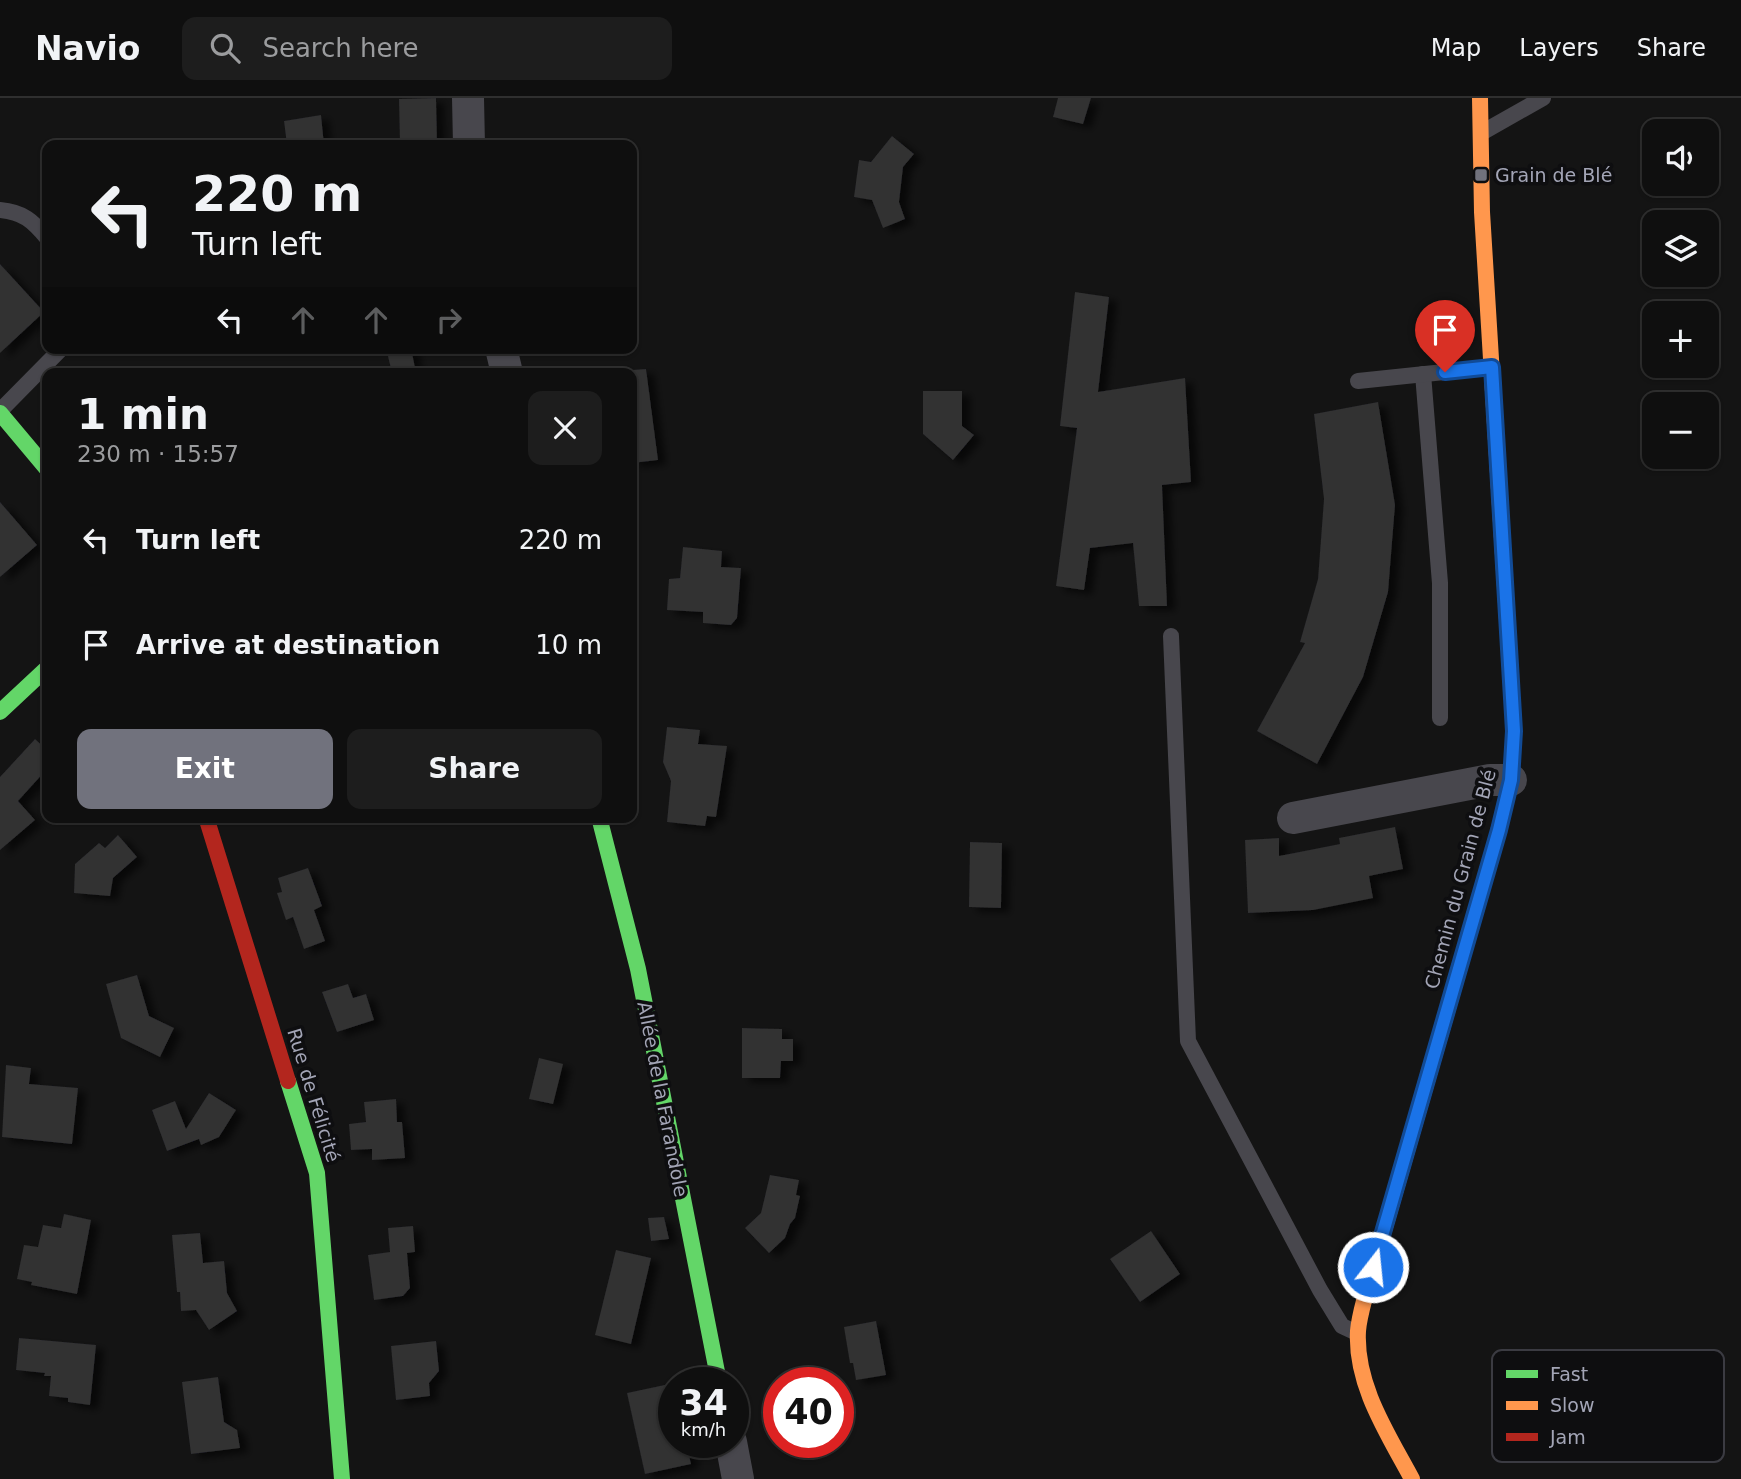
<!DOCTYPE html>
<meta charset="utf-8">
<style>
body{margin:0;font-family:"DejaVu Sans",sans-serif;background:#1d1d1d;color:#f1f3f6;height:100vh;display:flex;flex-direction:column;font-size:26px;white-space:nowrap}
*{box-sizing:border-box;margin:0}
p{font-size:23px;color:#9b9c9e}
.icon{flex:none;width:38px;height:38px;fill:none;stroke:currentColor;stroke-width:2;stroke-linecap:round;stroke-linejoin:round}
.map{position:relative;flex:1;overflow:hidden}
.details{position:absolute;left:42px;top:270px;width:595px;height:455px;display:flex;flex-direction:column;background:#0f0f0f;border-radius:14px;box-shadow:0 2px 5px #0004,0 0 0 2px #2f2f2f}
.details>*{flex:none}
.guide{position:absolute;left:42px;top:42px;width:595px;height:214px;border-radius:14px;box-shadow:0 2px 5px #0004,0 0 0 2px #2f2f2f;background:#0f0f0f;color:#f1f3f6;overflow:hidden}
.fabs{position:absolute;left:1642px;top:21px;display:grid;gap:14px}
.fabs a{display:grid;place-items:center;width:77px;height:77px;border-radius:14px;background:#0f0f0f;box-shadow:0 2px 5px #0004,0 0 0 2px #2f2f2f;font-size:35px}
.speed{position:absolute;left:658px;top:1269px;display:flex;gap:14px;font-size:35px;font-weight:700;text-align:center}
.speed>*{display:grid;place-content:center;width:91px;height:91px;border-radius:50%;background:#0f0f0f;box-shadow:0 2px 5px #0004,0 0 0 2px #2f2f2f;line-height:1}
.speed small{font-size:18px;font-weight:400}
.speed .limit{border:10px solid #d22;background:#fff;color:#111}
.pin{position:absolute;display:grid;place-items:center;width:60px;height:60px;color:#fff;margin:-72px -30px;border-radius:50% 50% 50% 0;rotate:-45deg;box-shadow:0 0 7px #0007}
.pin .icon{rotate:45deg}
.me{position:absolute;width:77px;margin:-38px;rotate:16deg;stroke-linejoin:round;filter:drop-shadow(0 0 5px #0008)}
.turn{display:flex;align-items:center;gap:24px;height:147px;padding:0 35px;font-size:32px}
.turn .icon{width:91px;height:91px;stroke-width:2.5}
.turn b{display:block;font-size:49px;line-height:60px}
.lanes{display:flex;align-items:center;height:66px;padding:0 35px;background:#0003;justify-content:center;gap:35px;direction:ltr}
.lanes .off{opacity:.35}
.round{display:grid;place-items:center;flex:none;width:74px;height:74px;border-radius:14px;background:#1d1d1d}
.overview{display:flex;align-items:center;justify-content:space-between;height:119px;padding:0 35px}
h1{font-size:42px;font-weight:800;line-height:52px}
.cta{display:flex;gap:14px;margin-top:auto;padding:14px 35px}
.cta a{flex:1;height:80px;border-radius:14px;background:#71727d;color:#fff;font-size:28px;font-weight:800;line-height:80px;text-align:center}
.cta a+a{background:#1d1d1d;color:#f1f3f6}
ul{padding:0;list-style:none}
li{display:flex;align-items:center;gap:21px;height:105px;padding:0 35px}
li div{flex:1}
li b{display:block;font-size:26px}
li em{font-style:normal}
header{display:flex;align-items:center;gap:42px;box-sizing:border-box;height:98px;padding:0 35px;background:#0f0f0f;border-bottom:2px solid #2f2f2f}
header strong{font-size:33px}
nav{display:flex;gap:38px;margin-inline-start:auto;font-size:24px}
.search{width:490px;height:63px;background:#1d1d1d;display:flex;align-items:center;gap:18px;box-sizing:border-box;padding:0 24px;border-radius:14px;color:#9b9c9e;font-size:26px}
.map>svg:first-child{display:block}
.building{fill:#303032;filter:url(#shadow)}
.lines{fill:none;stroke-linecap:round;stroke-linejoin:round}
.lane{stroke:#48474d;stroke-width:16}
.street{stroke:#48474d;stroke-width:32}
.fast{stroke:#63d668;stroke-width:16}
.slow{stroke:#ff974d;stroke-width:16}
.jam{stroke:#b3261e;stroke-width:16}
.route-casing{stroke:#114b97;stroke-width:18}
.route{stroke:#1a73e8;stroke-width:12}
.poi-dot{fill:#71727d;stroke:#0e0e10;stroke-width:2.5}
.labels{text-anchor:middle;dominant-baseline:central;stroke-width:7;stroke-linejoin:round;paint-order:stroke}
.poi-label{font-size:19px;fill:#a3a5b6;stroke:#0e0e10;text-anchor:start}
.street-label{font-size:19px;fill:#a3a5b6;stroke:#0e0e10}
.key{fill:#0e0e10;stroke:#3b3b42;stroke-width:2}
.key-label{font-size:19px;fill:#a3a5b6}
</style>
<header>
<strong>Navio</strong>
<div class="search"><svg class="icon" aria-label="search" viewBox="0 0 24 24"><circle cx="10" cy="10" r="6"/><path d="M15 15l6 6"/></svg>Search here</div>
<nav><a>Map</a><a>Layers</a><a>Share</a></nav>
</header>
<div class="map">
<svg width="1741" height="1381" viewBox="0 0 1741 1381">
<defs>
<filter id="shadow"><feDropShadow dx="8" dy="4.5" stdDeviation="3.5" flood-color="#0009"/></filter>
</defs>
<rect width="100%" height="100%" fill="#141414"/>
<g class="building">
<path d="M 436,0 L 437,47 L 400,47 L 399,1 Z"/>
<path d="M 1058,0 L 1091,0 L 1083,26 L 1053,19 Z"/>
<path d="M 321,17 L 324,47 L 287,47 L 284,23 Z"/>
<path d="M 892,38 L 914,56 L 903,69 L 899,104 L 905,121 L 883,130 L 872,102 L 854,99 L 859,62 L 871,64 Z"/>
<path d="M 0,166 L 44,214 L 0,255 Z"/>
<path d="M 1075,194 L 1109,199 L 1098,294 L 1185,280 L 1191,384 L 1162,387 L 1167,508 L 1139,508 L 1133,445 L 1090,450 L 1084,492 L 1056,488 L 1077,330 L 1060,328 Z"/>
<path d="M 386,250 L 411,250 L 416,275 L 392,275 Z"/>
<path d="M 646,271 L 658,362 L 632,365 L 632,272 Z"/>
<path d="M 923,293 L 962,293 L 962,328 L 974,337 L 953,362 L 923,336 Z"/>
<path d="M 1378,304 L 1395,407 L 1388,494 L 1363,579 L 1317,666 L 1257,633 L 1305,545 L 1300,544 L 1318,481 L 1324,401 L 1314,316 Z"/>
<path d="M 0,404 L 37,447 L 0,479 Z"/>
<path d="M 683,449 L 722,453 L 721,469 L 741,470 L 737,520 L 731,527 L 703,525 L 703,514 L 667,512 L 669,481 L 680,480 Z"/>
<path d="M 667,629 L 700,632 L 698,646 L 727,648 L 716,719 L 707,718 L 705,728 L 667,724 L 671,683 L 663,664 Z"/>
<path d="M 35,641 L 47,652 L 47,671 L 18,703 L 35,722 L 0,752 L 0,679 Z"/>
<path d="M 1395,729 L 1403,771 L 1369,778 L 1373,800 L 1313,812 L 1248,815 L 1245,742 L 1279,740 L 1279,758 L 1340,746 L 1339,740 Z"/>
<path d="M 118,737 L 137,759 L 113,780 L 110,798 L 74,795 L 75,766 L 99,745 L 105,750 Z"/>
<path d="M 970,744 L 1002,745 L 1001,810 L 969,809 Z"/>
<path d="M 308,770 L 322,808 L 314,812 L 325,843 L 304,851 L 293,819 L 286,822 L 277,795 L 282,794 L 278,780 Z"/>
<path d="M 137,877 L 149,918 L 174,930 L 160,959 L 121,940 L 106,886 Z"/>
<path d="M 348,886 L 353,900 L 366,896 L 374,922 L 337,934 L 322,894 Z"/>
<path d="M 742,930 L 782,931 L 782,941 L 793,941 L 793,963 L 781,963 L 780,980 L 742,980 Z"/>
<path d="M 539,960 L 563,966 L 553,1006 L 529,1001 Z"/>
<path d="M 6,967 L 31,970 L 29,986 L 78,990 L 72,1046 L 2,1039 Z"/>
<path d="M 209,995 L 236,1012 L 219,1039 L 201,1047 L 199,1041 L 167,1053 L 152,1012 L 175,1003 L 186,1031 Z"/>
<path d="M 396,1001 L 397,1024 L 402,1024 L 405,1060 L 372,1062 L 372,1051 L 351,1052 L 349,1026 L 366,1024 L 364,1004 Z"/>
<path d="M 770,1077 L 799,1082 L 796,1097 L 800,1098 L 795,1120 L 790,1126 L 785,1140 L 769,1155 L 745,1130 L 761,1115 Z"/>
<path d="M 64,1116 L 91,1122 L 77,1196 L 31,1187 L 32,1184 L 17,1181 L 24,1147 L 38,1149 L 43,1127 L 61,1130 Z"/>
<path d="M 664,1119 L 669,1141 L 651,1143 L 648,1120 Z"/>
<path d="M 413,1128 L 415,1154 L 407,1155 L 410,1190 L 403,1198 L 374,1202 L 368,1157 L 390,1154 L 388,1130 Z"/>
<path d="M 1151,1133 L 1180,1176 L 1140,1204 L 1110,1161 Z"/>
<path d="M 200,1135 L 203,1165 L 224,1163 L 227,1195 L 237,1213 L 209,1232 L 196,1212 L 181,1213 L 180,1194 L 177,1194 L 172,1137 Z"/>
<path d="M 616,1152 L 651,1160 L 631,1246 L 595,1237 Z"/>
<path d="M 876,1223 L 886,1277 L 856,1282 L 853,1265 L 850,1265 L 844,1229 Z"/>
<path d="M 19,1240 L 96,1247 L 90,1307 L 68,1304 L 68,1300 L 49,1298 L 51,1278 L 44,1278 L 45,1275 L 16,1272 Z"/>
<path d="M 436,1243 L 439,1273 L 429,1285 L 430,1298 L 396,1302 L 391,1248 Z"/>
<path d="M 218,1279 L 224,1324 L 237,1332 L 240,1350 L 191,1356 L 182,1284 Z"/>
<path d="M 674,1285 L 674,1344 L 686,1344 L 691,1366 L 645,1376 L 627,1295 Z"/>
</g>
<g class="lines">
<g class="lane">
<path d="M 1483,34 L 1543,0"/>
<path d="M 0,112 C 23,114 33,123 47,140"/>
<path d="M 1423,276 L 1440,485 L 1440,620"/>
<path d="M 1358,283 L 1492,269"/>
<path d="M 0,313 L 62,250"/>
<path d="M 1171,538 L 1188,943 L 1320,1192 L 1342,1228 L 1357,1235"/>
</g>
<g class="street">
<path d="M 468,0 L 469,47"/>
<path d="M 501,250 L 507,275"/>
<path d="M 1293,720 L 1490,682 L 1511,682"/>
<path d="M 731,1344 L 738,1381"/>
</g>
<g class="fast">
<path d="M 0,315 L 47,371"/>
<path d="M 0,614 L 47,570"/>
<path d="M 599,719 L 638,871 L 719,1284"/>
<path d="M 1446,917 L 1499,732 L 1511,682 L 1514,633 L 1503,457"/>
<path d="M 288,983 L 317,1075 L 342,1381"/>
</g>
<g class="slow">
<path d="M 1480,0 L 1482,114 L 1503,457"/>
<path d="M 1412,1381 C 1388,1336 1355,1287 1358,1233 C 1359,1220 1363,1207 1366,1195 L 1446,917"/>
</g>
<path class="jam" d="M 206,719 L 288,983"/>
</g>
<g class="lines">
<g class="route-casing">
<path id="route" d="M 1373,1169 L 1499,732 L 1511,682 L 1514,633 L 1492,269 L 1445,274"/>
</g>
<use href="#route" class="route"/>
</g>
<rect class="poi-dot" x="1474" y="70" width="14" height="14" rx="3.5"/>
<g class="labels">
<g class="poi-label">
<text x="1495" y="77">Grain de Blé</text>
</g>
<g class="street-label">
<text transform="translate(1460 781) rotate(-75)">Chemin du Grain de Blé</text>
<text transform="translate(314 997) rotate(73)">Rue de Félicité</text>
<text transform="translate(663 1001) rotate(79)">Allée de la Farandole</text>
</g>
</g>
<rect x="1492" y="1252" width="232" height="112" rx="10" class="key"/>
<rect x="1506" y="1272" width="32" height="8" fill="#63d668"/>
<rect x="1506" y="1303" width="32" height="9" fill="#ff974d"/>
<rect x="1506" y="1335" width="32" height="8" fill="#b3261e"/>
<g class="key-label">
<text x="1550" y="1283">Fast</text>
<text x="1550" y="1314">Slow</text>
<text x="1550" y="1346">Jam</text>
</g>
</svg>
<div class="fabs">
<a><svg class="icon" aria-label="sound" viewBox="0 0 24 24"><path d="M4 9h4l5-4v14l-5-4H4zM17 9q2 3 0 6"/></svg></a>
<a><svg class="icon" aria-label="layers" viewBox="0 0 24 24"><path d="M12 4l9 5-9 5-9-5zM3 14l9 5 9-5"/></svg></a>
<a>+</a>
<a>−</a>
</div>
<div class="speed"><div>34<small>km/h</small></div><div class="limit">40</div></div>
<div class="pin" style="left:1445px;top:274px;background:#d93025"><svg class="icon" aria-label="arrive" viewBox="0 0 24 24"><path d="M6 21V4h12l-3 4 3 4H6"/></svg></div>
<svg class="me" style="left:1373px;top:1169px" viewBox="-20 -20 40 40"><circle r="17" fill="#1a73e8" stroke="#fff" stroke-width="3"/><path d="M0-11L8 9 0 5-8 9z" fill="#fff"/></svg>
<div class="guide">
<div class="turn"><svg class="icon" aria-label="left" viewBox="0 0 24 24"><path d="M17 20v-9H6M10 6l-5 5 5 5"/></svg><div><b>220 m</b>Turn left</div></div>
<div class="lanes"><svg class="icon" aria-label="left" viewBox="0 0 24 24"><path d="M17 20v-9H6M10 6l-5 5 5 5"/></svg><svg class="icon off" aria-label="ahead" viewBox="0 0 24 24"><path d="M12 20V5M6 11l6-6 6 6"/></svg><svg class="icon off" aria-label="ahead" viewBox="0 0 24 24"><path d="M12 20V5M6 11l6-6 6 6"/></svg><svg class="icon off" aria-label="right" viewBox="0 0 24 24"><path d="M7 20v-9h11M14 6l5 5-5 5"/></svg></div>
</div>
<section class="details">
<div class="overview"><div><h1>1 min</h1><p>230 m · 15:57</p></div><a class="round"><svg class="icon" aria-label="close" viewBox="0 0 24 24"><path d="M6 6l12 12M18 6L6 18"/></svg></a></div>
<ul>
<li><svg class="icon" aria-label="left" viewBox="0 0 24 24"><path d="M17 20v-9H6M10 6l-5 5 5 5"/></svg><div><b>Turn left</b></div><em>220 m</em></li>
<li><svg class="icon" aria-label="arrive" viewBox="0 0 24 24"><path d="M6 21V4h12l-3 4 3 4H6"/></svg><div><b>Arrive at destination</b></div><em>10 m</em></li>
</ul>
<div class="cta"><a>Exit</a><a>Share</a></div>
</section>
</div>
